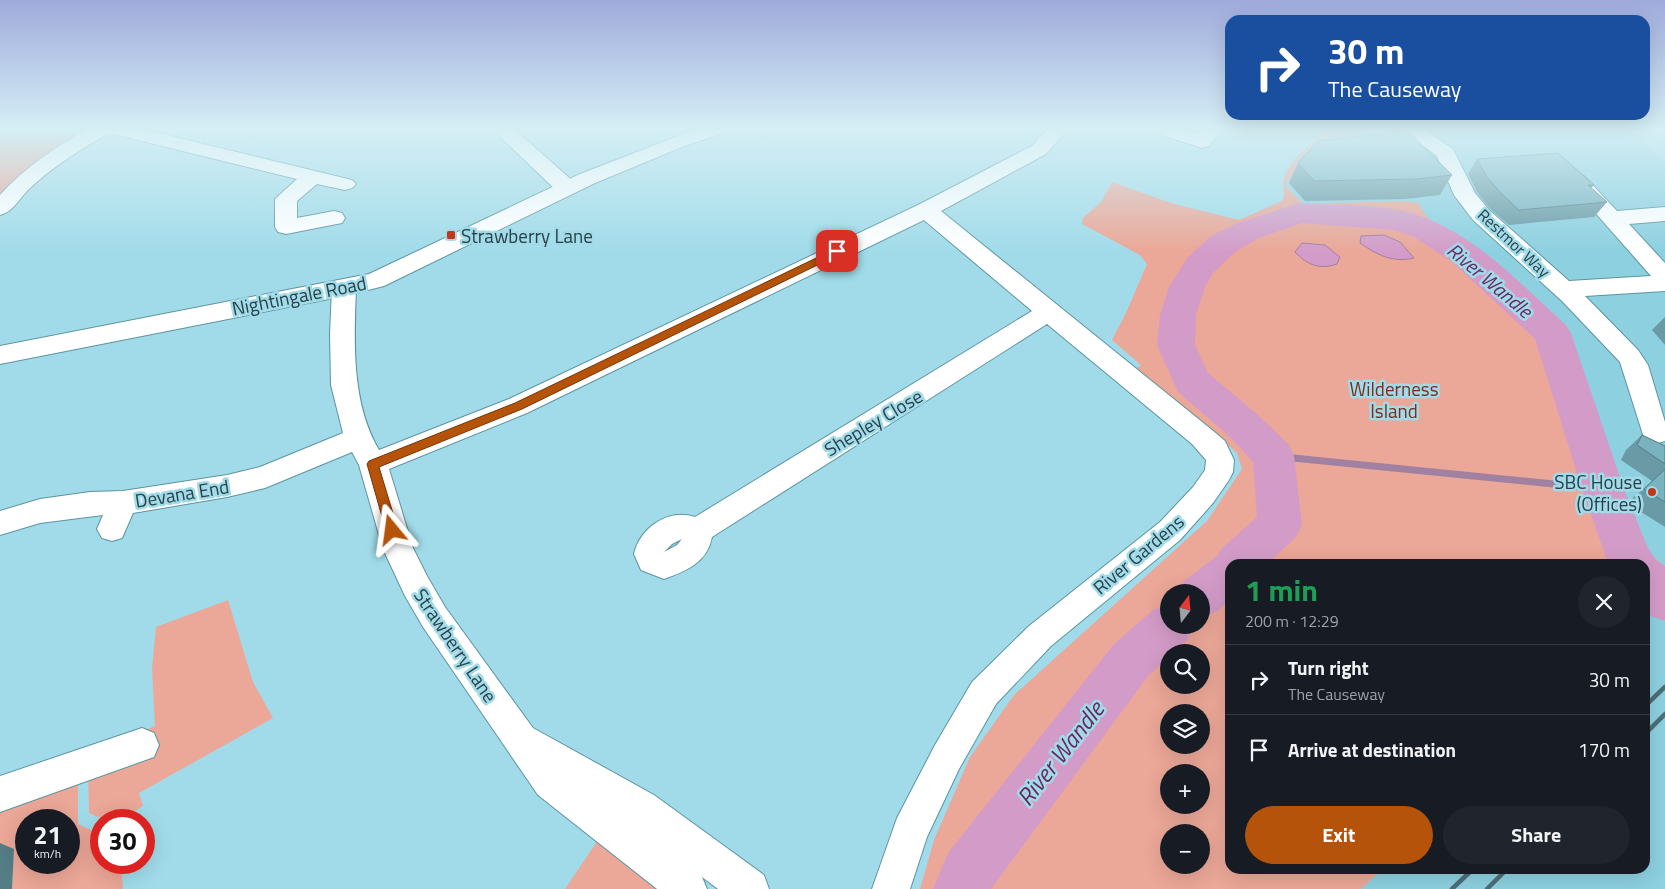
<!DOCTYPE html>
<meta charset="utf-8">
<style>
body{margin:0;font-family:"Titillium Web",sans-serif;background:#20242c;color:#f1f3f6;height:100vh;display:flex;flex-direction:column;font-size:19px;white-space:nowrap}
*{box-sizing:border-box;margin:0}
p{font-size:16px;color:#9ea1a6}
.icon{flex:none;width:28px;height:28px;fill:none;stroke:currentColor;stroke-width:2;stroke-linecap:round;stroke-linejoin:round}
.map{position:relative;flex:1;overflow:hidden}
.details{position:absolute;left:1225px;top:559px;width:425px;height:315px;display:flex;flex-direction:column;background:#171b24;border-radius:15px;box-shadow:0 5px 20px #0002}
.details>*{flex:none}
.hud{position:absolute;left:1225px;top:15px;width:425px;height:105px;border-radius:15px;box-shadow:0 5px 20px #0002;background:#1a4fa0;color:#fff;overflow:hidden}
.needle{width:32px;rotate:16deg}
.controls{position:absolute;left:1160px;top:584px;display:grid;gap:10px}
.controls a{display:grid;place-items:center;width:50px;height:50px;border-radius:50%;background:#171b24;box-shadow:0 5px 20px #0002;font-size:25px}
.speed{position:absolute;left:15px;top:809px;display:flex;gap:10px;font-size:25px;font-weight:700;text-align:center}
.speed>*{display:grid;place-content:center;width:65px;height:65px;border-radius:50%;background:#171b24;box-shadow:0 5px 20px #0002;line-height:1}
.speed small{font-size:12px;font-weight:400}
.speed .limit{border:8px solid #d22;background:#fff;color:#111}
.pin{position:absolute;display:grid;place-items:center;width:42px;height:42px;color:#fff;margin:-21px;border-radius:10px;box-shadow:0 2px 8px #0006}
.me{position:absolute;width:55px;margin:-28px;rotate:344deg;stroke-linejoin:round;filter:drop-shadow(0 0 4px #0008)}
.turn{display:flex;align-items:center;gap:18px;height:105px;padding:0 20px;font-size:22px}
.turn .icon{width:65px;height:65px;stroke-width:2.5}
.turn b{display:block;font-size:35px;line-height:42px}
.round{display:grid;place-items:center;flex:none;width:52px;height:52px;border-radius:26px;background:#20242c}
.summary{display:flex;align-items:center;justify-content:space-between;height:85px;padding:0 20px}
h1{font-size:30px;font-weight:700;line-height:38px;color:#1e9e55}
.cta{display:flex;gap:10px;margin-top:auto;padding:10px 20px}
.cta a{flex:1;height:58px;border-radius:30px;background:#b45309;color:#fff;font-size:20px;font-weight:700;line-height:58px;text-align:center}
.cta a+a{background:#20242c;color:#f1f3f6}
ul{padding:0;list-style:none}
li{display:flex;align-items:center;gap:15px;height:70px;padding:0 20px;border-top:1px solid #363941}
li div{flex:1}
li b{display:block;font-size:19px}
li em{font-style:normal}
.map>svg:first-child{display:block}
.built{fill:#8dd0e0}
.green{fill:#eba797;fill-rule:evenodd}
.water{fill:#d39cc8;stroke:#a081a1}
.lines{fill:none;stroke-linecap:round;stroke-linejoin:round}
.stream{stroke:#a081a1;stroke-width:7}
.river{fill:#d39cc8;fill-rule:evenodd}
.minor-casing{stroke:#5b94a1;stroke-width:2}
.secondary-casing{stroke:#5b94a1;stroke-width:2}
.minor{fill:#fff;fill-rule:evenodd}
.secondary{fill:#fff;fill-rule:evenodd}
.rail{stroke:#4c6e76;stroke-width:4.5}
.wall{fill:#699aa5}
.shaded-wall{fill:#557d86}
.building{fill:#7ab3c0;stroke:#557d86}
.route{fill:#b45309;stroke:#753606}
.poi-dot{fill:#c13717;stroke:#a1dbe9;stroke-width:2}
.labels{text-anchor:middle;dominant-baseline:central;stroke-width:5;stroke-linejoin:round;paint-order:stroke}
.far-street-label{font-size:16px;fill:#294147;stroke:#a1dbe9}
.poi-label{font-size:19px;fill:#294147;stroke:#a1dbe9;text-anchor:start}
.street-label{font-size:19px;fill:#294147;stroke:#a1dbe9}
.park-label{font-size:19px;fill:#7d2c1a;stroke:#a1dbe9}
.water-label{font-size:20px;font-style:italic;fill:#6a2960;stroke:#a1dbe9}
.near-water-label{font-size:24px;font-style:italic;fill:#6a2960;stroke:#a1dbe9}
</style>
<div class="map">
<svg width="1665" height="889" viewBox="0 0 1665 889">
<rect width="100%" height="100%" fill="#a1dbe9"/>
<g class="built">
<path d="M 1363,128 L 1627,128 L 1665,162 L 1665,567 L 1652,555 L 1611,502 L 1570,339 L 1425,216 L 1418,203 L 1403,201 L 1303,204 L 1285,184 L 1300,165 L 1329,143 Z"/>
<path d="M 1665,606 L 1665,889 L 1361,889 L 1383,869 L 1645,869 L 1645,617 L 1654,615 Z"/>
</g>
<g class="green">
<path d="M 16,128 L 94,128 L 0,193 L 0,131 Z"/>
<path d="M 1326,128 L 1363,128 C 1329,143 1308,155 1285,185 L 1303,204 L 1403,201 L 1418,203 L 1426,216 L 1518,285 L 1570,339 L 1611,502 L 1652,555 L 1665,567 L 1665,606 L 1654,615 L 1645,617 L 1645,564 L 1230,564 L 1230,869 L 1383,869 L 1361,889 L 920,889 L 934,840 L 970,757 L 1014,695 L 1207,521 L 1242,469 L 1237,453 L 1204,423 L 1132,371 L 1141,365 L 1112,340 L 1126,313 L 1147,264 L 1140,255 L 1082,224 L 1083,218 L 1101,202 L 1112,182 L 1174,204 L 1239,220 L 1282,201 C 1286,192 1282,185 1284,177 C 1290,158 1314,143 1326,128 ZM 1169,592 L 1201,592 L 1201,625 L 1169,625 ZM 1169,652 L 1201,652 L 1201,685 L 1169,685 ZM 1169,712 L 1201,712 L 1201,745 L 1169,745 ZM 1169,772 L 1201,772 L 1201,805 L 1169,805 ZM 1169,832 L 1201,832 L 1201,865 L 1169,865 Z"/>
<path d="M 228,600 L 253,682 L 273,718 L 139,793 L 143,806 C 121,819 114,825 89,813 L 88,768 L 143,731 L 155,726 L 152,669 L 156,627 Z"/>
<path d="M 78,772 L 78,824 L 101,835 L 101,862 L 121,863 L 123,889 L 12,889 L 14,849 L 0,854 L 0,798 ZM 26,820 L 69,820 L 69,862 L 26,862 Z"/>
<path d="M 602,834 L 676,889 L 565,889 Z"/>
</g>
<g class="water">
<path d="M 1384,235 L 1400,242 L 1414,258 C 1393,263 1377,255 1360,243 L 1361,236 Z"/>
<path d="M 1302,243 L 1325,245 L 1340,257 L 1337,264 C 1320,270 1307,265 1295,252 Z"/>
</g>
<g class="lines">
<path class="stream" d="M 1273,456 L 1603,489"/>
<g class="river">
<path d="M 1327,128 L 1357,128 L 1358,138 L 1354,144 L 1343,147 L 1332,144 L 1328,138 Z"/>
<path d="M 1299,203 C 1331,205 1366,204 1398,210 C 1465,223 1516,280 1565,324 L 1571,333 L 1624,489 L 1647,546 L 1656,560 L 1665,566 L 1665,621 L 1648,615 L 1645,610 L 1645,564 L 1610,564 L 1606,557 L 1582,489 L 1535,339 L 1451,261 L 1414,237 L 1393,230 L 1302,223 L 1259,238 L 1235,252 L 1213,273 L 1205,287 L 1196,315 L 1195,345 L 1208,373 L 1258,415 L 1288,444 L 1294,456 L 1302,524 L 1296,537 L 1267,564 L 1230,564 L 1230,599 L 1218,611 L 1201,617 L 1201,592 L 1179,592 L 1184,581 L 1218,555 L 1220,550 L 1257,517 L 1253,462 L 1230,437 L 1178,392 L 1157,345 L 1160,315 L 1169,287 L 1187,258 L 1211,236 L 1235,224 Z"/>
<path d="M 1169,604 L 1169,625 L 1194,625 L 1187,640 L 1174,652 L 1169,652 L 1169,657 L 1148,676 L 991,889 L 933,889 L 948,853 L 1114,644 L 1153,610 Z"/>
</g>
<g class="minor-casing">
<g id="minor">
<path d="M 89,128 L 138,128 L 352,180 L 356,184 L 352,188 L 345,190 L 317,184 L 297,201 L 297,218 L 334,211 L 342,213 L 345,218 L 342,223 L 286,234 L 278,232 L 275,227 L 275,199 L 297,179 L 109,133 C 80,150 50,168 26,192 C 18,201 12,212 0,215 L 0,195 C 25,167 57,146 89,128 Z"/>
<path d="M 491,128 L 513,128 L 575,183 L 578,188 L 575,193 L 567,194 L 559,193 Z"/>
<path d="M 1048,128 L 1069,128 L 1046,154 L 941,211 L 1212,430 L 1225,441 L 1234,460 L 1233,472 L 1229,480 L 1213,503 L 1180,540 L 1051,646 L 996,704 L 959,769 L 927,837 L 910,889 L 872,889 L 897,818 L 935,745 L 972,682 L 1029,626 L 1160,522 L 1193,487 L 1205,470 L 1206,460 L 1192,444 L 1047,324 L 712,537 C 707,563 686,571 664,579 L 641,570 L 634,554 C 640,528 668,508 695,517 L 1032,311 L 924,220 L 527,413 L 389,469 L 413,548 L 427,576 L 445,607 L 533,728 L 654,795 L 764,875 L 769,889 L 718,889 L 702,877 L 707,889 L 657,889 L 538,795 L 423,627 L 405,596 L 383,549 L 359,465 L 352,452 L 265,488 L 227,497 L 133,513 L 122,538 L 112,541 L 102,538 L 97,529 L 103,515 L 40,523 L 0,535 L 0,511 L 40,499 L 90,492 L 123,491 L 227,475 L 260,467 L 343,433 L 331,385 L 330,334 L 332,288 L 336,282 L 344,280 L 352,282 L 356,288 C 354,342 351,402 379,450 L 509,399 L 918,205 L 1032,146 ZM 682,539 L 677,545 L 664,552 L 672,544 Z"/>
<path d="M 1165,128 L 1185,128 L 1198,134 L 1202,128 L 1222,128 L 1209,146 L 1202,148 L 1165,136 L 1162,132 Z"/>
<path d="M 1399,128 L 1422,128 L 1453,149 L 1475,193 L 1489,210 L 1569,281 L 1651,276 L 1570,184 L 1566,180 L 1570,176 L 1577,174 L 1584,176 L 1617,211 L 1665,207 L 1665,221 L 1629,224 L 1665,263 L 1665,291 L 1585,296 L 1638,350 L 1648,365 L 1665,422 L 1665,441 L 1655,444 L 1645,441 L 1620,362 L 1562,301 L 1473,220 L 1454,195 L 1437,156 Z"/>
<path d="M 142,728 L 154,733 L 159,745 L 154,757 L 0,812 L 0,776 Z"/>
</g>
</g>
<g class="secondary-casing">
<path id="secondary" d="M 699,128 L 729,128 L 726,132 L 682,147 L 595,183 L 384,286 L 344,296 L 0,364 L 0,346 L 369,274 L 580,174 Z"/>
</g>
<use href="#minor" class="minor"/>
<use href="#secondary" class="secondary"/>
<g class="rail">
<path d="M 1645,706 L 1665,687"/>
<path d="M 1645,734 L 1665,714"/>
<path d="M 1452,889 L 1473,869"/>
<path d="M 1487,889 L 1507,869"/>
</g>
</g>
<g class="wall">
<path d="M 1477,159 L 1594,185 L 1591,188 L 1607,202 L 1594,217 L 1509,225 L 1490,209 L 1477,192 L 1468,174 Z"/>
<path d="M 1298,163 L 1452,175 L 1440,195 L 1405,199 L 1305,201 L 1289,183 Z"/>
<path d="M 1665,317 L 1665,345 L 1652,330 Z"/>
<path d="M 1642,435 L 1665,446 L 1665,527 L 1627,503 L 1652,481 L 1621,460 L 1626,450 Z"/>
</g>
<path class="shaded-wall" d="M 0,843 L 14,849 L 12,889 L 0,889 Z"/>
<g class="building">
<path d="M 1408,131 L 1452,175 L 1416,179 L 1314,181 L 1298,163 L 1318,141 Z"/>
<path d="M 1558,153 L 1594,185 L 1588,185 L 1607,202 L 1519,210 L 1501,193 L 1487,177 L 1477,159 Z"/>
<path d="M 1642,435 L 1665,446 L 1665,464 L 1637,445 Z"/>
<path d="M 1665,469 L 1665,502 L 1644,489 Z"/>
</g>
<linearGradient id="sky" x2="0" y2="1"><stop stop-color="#9faadb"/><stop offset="0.51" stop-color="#d5eff5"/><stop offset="1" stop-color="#d5eff5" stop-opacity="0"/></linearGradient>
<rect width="1665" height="252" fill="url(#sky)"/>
<path class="route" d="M 837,248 L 842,251 L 840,254 L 522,409 L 379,467 L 398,530 L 396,534 L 387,534 L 367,464 L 369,461 L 515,403 Z"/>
<g class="poi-dot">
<rect x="446" y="230" width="10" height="10" rx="2.5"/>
<circle cx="1652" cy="492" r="5"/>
</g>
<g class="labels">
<g class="far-street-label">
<text transform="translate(1514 243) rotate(43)">Restmor Way</text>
</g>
<g class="poi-label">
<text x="461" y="235">Strawberry Lane</text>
<text x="1642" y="481" text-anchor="end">SBC House<tspan x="1642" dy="22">(Offices)</tspan></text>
</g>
<g class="street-label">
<text transform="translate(299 295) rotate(-11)">Nightingale Road</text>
<text transform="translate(873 422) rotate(-31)">Shepley Close</text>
<text transform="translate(182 493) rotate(-9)">Devana End</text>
<text transform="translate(1138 554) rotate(-40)">River Gardens</text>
<text transform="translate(456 645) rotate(56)">Strawberry Lane</text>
</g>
<g class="park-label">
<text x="1394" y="388">Wilderness<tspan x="1394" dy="22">Island</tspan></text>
</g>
<g class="water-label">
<text transform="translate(1490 280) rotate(40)">River Wandle</text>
</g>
<g class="near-water-label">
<text transform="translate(1060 753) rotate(-52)">River Wandle</text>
</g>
</g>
</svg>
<div class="controls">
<a><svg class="needle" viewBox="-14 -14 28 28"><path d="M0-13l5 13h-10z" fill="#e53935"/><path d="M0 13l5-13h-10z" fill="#9ea1a6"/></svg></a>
<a><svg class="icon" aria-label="search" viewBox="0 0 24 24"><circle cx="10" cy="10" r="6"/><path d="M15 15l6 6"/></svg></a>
<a><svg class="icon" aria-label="layers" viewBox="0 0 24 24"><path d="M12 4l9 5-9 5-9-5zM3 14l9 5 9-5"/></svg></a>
<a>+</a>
<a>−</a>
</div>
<div class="speed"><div>21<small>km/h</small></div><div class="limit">30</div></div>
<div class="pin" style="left:837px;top:251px;background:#d93025"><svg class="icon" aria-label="arrive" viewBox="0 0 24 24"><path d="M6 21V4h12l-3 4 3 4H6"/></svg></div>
<svg class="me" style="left:392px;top:530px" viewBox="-20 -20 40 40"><path d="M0-17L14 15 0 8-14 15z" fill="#b45309" stroke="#fff" stroke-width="4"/></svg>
<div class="hud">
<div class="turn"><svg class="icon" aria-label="right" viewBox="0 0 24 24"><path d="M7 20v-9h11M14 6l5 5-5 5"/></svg><div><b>30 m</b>The Causeway</div></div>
</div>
<section class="details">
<div class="summary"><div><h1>1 min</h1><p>200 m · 12:29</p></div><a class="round"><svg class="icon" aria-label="close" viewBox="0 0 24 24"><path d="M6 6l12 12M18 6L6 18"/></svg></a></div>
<ul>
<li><svg class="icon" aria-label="right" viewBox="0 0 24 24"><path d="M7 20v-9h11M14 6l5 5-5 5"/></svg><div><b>Turn right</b><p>The Causeway</p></div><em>30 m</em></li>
<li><svg class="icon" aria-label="arrive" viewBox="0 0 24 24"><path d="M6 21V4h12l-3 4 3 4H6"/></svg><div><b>Arrive at destination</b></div><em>170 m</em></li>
</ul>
<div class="cta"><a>Exit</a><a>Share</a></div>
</section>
</div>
